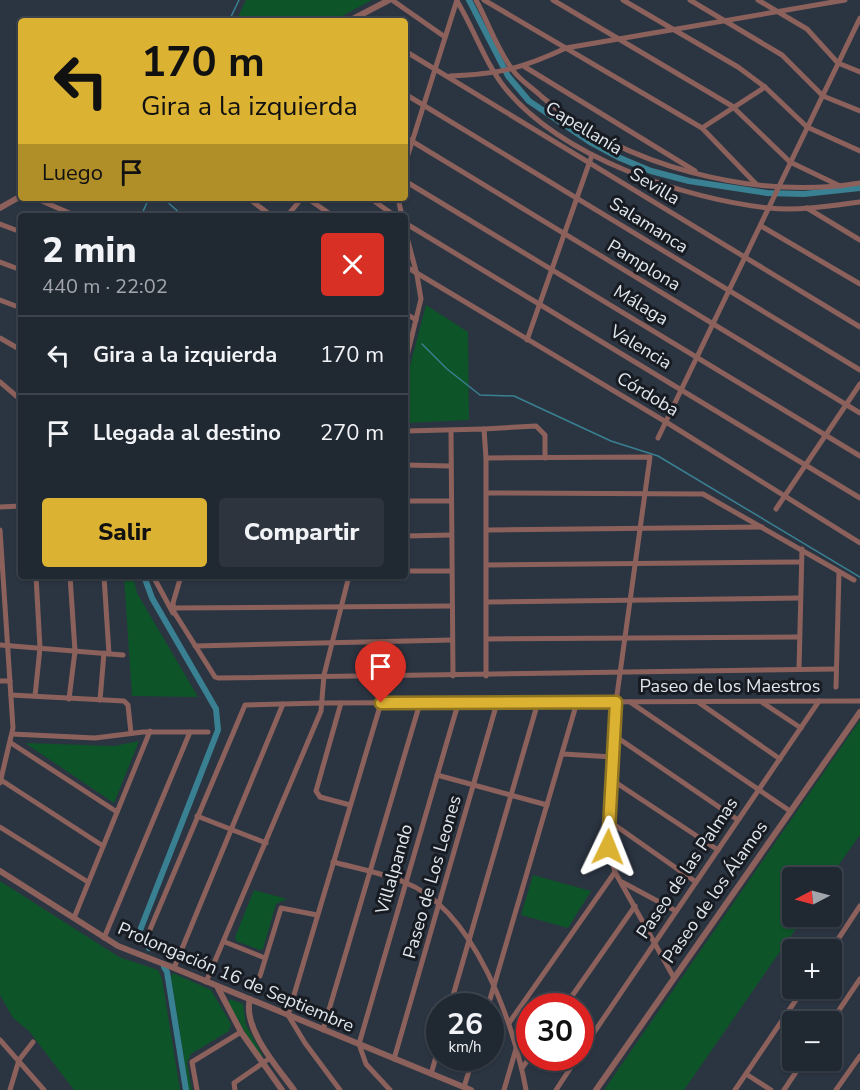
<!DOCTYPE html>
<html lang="es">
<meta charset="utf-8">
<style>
body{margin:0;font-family:"Nunito Sans",sans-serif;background:#2d343e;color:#f1f3f6;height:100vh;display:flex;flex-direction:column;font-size:22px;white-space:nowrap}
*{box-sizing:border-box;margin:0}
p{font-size:20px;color:#a2a6ac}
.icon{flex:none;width:33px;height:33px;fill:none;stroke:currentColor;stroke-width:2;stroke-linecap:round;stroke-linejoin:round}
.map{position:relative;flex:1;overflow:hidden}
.drawer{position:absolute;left:18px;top:213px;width:390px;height:366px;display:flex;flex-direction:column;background:#202832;border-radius:6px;box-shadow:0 2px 4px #0004,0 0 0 2px #3d444d}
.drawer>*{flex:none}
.guide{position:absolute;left:18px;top:18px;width:390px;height:183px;border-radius:6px;box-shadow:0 2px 4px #0004,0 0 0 2px #3d444d;background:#dcb233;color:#111;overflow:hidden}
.needle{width:39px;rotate:264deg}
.buttons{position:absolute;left:782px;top:867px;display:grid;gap:12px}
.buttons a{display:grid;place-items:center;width:60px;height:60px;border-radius:6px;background:#202832;box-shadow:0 2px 4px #0004,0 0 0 2px #3d444d;font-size:30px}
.speed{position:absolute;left:426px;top:993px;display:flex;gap:12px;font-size:30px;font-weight:700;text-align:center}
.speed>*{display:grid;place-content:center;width:78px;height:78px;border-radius:50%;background:#202832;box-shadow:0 2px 4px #0004,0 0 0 2px #3d444d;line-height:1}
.speed small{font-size:15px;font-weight:400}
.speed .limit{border:9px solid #d22;background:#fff;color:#111}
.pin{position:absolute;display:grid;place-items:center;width:51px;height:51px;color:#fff;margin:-62px -26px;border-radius:50% 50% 50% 0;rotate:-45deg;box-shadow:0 0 6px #0007}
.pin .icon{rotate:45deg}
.me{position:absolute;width:66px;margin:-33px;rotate:2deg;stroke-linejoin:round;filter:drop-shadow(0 0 4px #0008)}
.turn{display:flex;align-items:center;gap:21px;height:126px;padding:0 24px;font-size:27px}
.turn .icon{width:78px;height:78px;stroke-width:2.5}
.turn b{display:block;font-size:42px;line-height:51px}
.then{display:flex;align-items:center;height:57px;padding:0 24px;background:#0003;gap:12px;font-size:22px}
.round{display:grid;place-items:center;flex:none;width:63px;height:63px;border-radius:6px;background:#2d343e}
.summary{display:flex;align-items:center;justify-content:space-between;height:102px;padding:0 24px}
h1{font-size:36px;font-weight:800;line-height:45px}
.action{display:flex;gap:12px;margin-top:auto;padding:12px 24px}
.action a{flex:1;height:69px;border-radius:6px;background:#dcb233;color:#111;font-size:24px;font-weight:800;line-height:69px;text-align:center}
.action a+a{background:#2d343e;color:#f1f3f6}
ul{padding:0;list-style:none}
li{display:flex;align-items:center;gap:18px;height:78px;padding:0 24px;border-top:2px solid #3d444d}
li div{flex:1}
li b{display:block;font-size:22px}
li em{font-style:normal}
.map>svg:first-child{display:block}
.green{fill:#0d5428}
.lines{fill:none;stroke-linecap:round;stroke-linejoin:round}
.stream{stroke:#398092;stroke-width:1.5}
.canal{stroke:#398092;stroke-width:6}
.minor{stroke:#8c615c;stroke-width:5}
.tertiary{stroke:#8c615c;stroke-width:6}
.route-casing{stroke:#8f7421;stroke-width:15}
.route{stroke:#dcb233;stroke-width:10}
.labels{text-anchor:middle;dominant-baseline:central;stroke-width:6;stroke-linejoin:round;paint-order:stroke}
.street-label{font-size:18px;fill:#e0e7ef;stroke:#181c22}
</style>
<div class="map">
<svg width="860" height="1090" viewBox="0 0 860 1090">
<rect width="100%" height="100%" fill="#2b3542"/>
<g class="green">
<path d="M 246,0 L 372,0 L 333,21 L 236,21 Z"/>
<path d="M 426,305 L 468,332 L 469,420 L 405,423 L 405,385 Z"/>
<path d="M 124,576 L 133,576 L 137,593 L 198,697 L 132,696 Z"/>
<path d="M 860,720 L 860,835 L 830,877 L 792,878 L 792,916 L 804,917 L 684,1090 L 604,1090 Z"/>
<path d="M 139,741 L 114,803 L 25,743 L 114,746 Z"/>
<path d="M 533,875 L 591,891 L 568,928 L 521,915 Z"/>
<path d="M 0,881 L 119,957 L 158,970 L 162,979 L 180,1090 L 74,1090 L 29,1031 L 13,1018 L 0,995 Z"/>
<path d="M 254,890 L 287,899 L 276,904 L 263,949 L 260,950 L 236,941 L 235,937 Z"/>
<path d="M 173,973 L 211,990 L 231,1024 L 229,1031 L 191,1054 L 187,1063 L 192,1090 L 189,1090 L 171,977 Z"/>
<path d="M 230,999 L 243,1004 L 246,1025 L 263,1056 L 259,1057 L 228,1002 Z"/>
</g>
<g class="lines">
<g class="stream">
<path d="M 229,21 L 239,0"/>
<path d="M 163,198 L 183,216"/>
<path d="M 141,216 L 149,198"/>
<path d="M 422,344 L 447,369 L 480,395 L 514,396 L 611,441 L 658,456 L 860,577"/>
</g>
<g class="canal">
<path d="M 469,0 L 508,76 L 529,101 L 590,142 L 620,158 L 651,171 L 689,181 L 767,193 L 804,194 L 860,188"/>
<path d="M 144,576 L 152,598 L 216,709 L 218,730 L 139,933 L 149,948"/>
<path d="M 164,967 L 167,972 L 186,1090"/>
</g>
<g class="minor">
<path d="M 392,0 L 445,37"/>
<path d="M 476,0 C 488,22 497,49 512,69 C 519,80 533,88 542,97 C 624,167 755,200 860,183"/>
<path d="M 484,0 L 702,128 L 756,184"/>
<path d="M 553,0 L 732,106 L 790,162 L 840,186"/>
<path d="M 623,0 L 738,67 L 765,87 L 807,127 L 860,151"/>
<path d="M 690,0 L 782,55 L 823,96 L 860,111"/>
<path d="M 758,0 L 807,29 L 838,63 L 860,72"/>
<path d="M 457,1 C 474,29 485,63 505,88 C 561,157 684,199 769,208 C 800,211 830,206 860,202"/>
<path d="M 405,51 L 860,327"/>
<path d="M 525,67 L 695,171"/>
<path d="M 450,76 C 499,74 521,69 566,48 L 845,0"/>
<path d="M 405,94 L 860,370"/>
<path d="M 702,128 L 765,87"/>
<path d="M 405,137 L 860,413"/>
<path d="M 405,164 L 457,0"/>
<path d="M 405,181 L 860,456"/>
<path d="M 35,198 L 76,216"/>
<path d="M 114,198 L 120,198"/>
<path d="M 248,198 L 272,216"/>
<path d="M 307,198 L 333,216"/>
<path d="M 370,198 L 395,216"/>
<path d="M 398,198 L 402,216"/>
<path d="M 807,208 L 860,240"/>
<path d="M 287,216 L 302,198"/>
<path d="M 405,223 L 860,498"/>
<path d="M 0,224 L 21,232"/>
<path d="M 761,226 L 860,284"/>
<path d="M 405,230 L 417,275 L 421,299 L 405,364"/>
<path d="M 0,262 L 21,270"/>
<path d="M 405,266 L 666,422 L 860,543"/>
<path d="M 0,300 L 21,308"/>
<path d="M 405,313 L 416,320"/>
<path d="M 0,338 L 21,350"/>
<path d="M 527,340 L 592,155"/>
<path d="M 0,382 L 21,400"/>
<path d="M 484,429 L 536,426 L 545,435 L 545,458"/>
<path d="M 451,430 L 453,676"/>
<path d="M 405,431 L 484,429 L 486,458 L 650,457 L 616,702 L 608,847 L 615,872 L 674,978"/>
<path d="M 658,438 L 860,18"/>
<path d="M 486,458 L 486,676"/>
<path d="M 405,465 L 450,466"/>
<path d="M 488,493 L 703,494 L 854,580"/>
<path d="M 405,501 L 451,501"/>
<path d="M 0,507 L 21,506"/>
<path d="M 776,509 L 860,384"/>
<path d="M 0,530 L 13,728 L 0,783"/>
<path d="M 488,530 L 762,527"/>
<path d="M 405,536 L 451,535"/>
<path d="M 487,565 L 801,562"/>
<path d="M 405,571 L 451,571"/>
<path d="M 104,576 L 109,654"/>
<path d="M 153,576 L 173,613"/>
<path d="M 181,576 L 173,603 L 174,612 L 215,677 L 218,678 L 836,669"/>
<path d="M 488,602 L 800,598"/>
<path d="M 173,608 L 452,606"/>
<path d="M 487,639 L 799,637"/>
<path d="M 0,645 L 123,655"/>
<path d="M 195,646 L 452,640"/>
<path d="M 799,669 L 802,549"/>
<path d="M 0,681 L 10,681"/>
<path d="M 836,687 L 839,572"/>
<path d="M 11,695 L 124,701 L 128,705 L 131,733"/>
<path d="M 35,696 L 40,648 L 36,576"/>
<path d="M 69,699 L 75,651 L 70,576"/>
<path d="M 100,700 L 104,653"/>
<path d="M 630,702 L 790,811"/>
<path d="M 698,702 L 780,759"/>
<path d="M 341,703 L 316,791 L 320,797 L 350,805"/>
<path d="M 763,703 L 801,728"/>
<path d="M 12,734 L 95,738 L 143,732 L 208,732"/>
<path d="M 615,736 L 738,820"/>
<path d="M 11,743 L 117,812"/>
<path d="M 563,754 L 613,757"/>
<path d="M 437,775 L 547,805"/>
<path d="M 1,780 L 103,846"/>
<path d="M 612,780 L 718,850"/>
<path d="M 197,816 L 266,843"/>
<path d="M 609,821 L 696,882"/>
<path d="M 0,827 L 88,882"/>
<path d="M 333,862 C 356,868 382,873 404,882 C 474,909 514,1023 526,1090"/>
<path d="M 622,882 L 676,911"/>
<path d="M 74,918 L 150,731"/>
<path d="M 104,938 L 190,732"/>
<path d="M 146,939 L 245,705 L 321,703 L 860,701"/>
<path d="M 225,942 L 265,958"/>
<path d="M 831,950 L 860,906"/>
<path d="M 174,968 L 283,704"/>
<path d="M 260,976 L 281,908 L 317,915"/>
<path d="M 206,982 L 321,711 L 324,675 L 349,576"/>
<path d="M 450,1006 L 538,702"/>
<path d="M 488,1006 L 577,702"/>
<path d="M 565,1006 L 635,906"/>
<path d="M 831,1022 L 860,979"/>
<path d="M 509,1023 L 615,872"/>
<path d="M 323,1030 L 420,703"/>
<path d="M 0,1040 L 44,1090"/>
<path d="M 580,1053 L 819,701"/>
<path d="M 394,1059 L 497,703"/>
<path d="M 522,1068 L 530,1057"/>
<path d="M 431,1074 L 440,1043"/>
<path d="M 746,1074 L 771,1090"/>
<path d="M 464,1087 L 473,1058"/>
<path d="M 10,1090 L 19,1060 L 33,1042"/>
<path d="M 197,1090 L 192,1062 L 241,1032"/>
<path d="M 235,1090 L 234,1083 L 270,1058"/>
<path d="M 340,1090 L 305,1043 L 288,1015 L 381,703"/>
<path d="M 390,1090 L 366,1064 L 359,1044 L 458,704"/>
<path d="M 504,1090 L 516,1049"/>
<path d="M 556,1090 L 577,1058"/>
<path d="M 735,1090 L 804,988"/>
<path d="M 784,1090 L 804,1060"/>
<path d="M 836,1090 L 860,1056"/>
</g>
<g class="tertiary">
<path d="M 349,21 L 389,0"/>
<path d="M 0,208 L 21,196"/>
<path d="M 0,871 L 118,946 L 174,968 L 471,1090"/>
<path d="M 218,988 L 241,1032 L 282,1090"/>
<path d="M 250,999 C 242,1028 278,1068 294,1090"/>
<path d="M 596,1090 L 860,712"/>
</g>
</g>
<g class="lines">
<g class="route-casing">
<path id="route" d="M 381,703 L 616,702 L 608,847"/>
</g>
<use href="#route" class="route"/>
</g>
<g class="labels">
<g class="street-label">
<text transform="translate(584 128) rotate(31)">Capellanía</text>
<text transform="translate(655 186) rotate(31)">Sevilla</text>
<text transform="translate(649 225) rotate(32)">Salamanca</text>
<text transform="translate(644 265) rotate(31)">Pamplona</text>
<text transform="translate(641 305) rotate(31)">Málaga</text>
<text transform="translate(641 347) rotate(31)">Valencia</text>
<text transform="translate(648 394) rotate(31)">Córdoba</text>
<text x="730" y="686">Paseo de los Maestros</text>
<text transform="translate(687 868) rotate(-56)">Paseo de las Palmas</text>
<text transform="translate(394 869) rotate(-74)">Villalpando</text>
<text transform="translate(432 877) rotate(-74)">Paseo de Los Leones</text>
<text transform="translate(715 892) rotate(-55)">Paseo de los Álamos</text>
<text transform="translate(236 977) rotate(23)">Prolongación 16 de Septiembre</text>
</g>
</g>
</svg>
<div class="buttons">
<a><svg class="needle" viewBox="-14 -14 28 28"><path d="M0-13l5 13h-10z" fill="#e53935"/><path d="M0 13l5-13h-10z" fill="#a2a6ac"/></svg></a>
<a>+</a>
<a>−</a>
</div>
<div class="speed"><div>26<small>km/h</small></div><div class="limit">30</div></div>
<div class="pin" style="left:381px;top:703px;background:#d93025"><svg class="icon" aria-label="arrive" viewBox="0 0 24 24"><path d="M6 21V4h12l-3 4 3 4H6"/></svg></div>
<svg class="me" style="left:608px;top:847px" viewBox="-20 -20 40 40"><path d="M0-17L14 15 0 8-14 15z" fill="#dcb233" stroke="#fff" stroke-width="4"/></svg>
<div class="guide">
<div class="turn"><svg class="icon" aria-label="left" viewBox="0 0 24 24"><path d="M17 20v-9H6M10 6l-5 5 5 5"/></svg><div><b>170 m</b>Gira a la izquierda</div></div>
<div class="then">Luego<svg class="icon" aria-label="arrive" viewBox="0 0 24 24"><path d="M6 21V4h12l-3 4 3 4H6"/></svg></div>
</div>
<section class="drawer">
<div class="summary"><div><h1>2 min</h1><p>440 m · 22:02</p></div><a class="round" style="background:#d93025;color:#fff"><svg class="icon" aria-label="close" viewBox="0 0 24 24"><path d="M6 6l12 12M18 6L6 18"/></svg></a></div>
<ul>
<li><svg class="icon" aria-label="left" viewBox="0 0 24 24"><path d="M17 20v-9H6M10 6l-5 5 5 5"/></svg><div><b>Gira a la izquierda</b></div><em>170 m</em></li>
<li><svg class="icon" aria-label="arrive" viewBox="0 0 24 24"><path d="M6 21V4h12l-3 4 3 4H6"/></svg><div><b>Llegada al destino</b></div><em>270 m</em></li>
</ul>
<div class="action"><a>Salir</a><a>Compartir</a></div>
</section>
</div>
